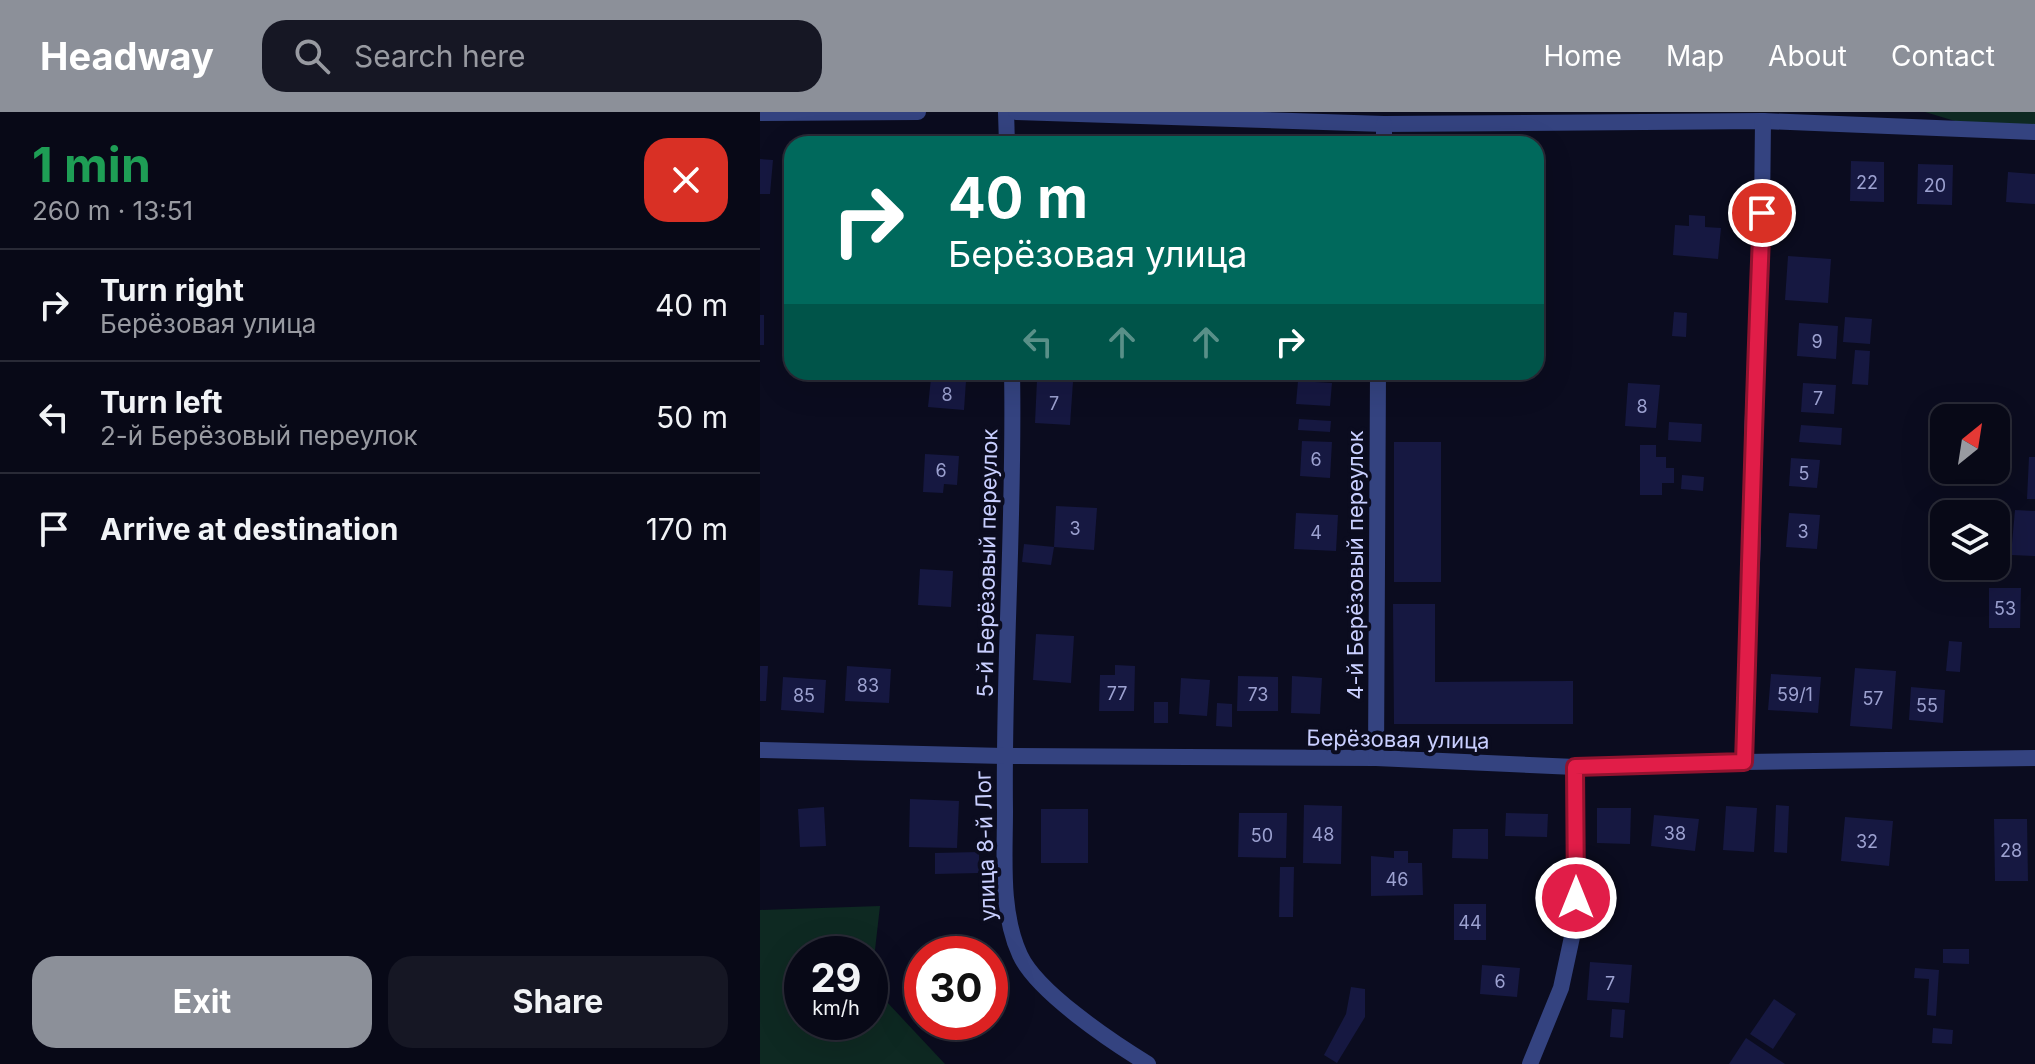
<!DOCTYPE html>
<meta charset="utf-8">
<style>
body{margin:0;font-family:Inter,sans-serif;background:#161724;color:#f1f3f6;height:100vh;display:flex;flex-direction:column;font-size:30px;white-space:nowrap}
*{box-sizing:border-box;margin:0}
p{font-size:26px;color:#989aa1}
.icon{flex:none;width:44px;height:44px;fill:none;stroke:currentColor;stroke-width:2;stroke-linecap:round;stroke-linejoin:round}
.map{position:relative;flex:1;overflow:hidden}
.sheet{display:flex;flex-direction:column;background:#080917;width:760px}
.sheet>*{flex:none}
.guide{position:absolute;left:24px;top:24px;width:760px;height:244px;border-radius:24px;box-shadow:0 8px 32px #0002,0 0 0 2px #292a36;background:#00695c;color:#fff;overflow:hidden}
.needle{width:52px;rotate:30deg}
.fabs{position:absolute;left:1170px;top:292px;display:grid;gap:16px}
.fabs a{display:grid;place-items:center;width:80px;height:80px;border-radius:16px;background:#080917;box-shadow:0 8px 32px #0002,0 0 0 2px #292a36;font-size:40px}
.speed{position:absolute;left:24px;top:824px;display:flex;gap:16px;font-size:40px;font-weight:700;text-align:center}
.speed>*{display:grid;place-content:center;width:104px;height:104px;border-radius:50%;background:#080917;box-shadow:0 8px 32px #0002,0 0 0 2px #292a36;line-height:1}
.speed small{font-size:20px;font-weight:400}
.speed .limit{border:12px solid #d22;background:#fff;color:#111}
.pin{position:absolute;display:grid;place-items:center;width:68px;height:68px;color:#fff;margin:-34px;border:4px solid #fff;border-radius:50%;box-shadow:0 2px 8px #0007}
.me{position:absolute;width:88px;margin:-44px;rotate:0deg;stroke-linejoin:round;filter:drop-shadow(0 0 6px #0008)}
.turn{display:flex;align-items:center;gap:28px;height:168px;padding:0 32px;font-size:36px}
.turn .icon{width:104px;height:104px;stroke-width:2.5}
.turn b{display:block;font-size:56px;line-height:68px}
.lanes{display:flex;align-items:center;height:76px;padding:0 32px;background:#0003;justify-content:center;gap:40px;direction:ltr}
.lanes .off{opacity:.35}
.round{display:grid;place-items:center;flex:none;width:84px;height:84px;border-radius:24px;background:#161724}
.overview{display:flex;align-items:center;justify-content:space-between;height:136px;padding:0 32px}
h1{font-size:48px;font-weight:700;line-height:60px;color:#1e9e55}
.primary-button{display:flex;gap:16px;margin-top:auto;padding:16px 32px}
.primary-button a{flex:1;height:92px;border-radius:24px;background:#8c9099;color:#fff;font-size:32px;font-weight:700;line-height:92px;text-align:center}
.primary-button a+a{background:#161724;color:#f1f3f6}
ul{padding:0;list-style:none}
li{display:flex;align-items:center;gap:24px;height:112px;padding:0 32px;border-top:2px solid #292a36}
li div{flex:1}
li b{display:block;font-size:30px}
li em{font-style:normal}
header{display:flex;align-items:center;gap:48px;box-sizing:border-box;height:112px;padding:0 40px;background:#8c9099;color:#fff}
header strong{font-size:38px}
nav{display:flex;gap:44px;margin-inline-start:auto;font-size:28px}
.search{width:560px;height:72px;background:#161724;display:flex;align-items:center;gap:20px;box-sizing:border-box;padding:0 28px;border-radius:24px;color:#989aa1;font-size:30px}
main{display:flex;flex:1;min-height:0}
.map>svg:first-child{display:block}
.green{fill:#0e2922;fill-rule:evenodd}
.building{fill:#161841}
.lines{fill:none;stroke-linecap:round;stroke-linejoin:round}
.minor{stroke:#344380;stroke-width:16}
.route-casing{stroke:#92132f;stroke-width:20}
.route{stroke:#e11d48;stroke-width:14}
.labels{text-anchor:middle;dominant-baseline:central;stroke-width:8;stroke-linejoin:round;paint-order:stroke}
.number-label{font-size:18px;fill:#9ca1d0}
.street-label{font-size:22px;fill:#c9cfff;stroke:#0b0c1f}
</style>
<header>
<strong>Headway</strong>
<div class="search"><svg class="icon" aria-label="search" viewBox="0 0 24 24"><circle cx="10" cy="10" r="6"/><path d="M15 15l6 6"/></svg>Search here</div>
<nav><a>Home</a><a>Map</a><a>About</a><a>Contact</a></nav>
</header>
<main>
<section class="sheet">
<div class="overview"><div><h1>1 min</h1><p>260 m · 13:51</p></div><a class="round" style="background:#d93025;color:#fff"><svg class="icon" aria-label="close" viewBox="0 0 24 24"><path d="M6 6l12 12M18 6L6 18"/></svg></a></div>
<ul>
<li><svg class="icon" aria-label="right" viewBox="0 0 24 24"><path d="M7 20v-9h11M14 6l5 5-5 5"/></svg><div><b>Turn right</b><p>Берёзовая улица</p></div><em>40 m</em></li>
<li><svg class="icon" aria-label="left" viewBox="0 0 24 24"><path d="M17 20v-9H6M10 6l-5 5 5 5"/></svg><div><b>Turn left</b><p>2-й Берёзовый переулок</p></div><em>50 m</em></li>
<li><svg class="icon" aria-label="arrive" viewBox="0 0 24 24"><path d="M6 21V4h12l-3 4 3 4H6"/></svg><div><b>Arrive at destination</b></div><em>170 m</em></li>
</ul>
<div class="primary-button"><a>Exit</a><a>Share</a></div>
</section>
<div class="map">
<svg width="1275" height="952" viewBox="0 0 1275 952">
<rect width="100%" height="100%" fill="#0b0c1f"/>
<g class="green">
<path d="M 1165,0 L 1275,0 L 1275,14 L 1195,9 Z"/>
<path d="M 120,794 L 111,873 L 185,952 L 0,952 L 0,798 ZM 42,842 L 110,842 L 110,910 L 42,910 Z"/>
</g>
<g class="building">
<path d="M 0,47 L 13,48 L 10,82 L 0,82 Z"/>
<path d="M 1091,49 L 1124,50 L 1124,90 L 1090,89 Z"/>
<path d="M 1158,52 L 1193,53 L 1192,93 L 1157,92 Z"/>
<path d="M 1248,60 L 1275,62 L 1275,92 L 1246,90 Z"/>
<path d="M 929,103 L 945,104 L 945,115 L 961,116 L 958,147 L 913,143 L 915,113 L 929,114 Z"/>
<path d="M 1028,144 L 1071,147 L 1068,191 L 1025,188 Z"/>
<path d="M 914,200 L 927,201 L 926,225 L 912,224 Z"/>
<rect x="0" y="203" width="4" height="30"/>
<path d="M 1085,205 L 1112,207 L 1110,232 L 1083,230 Z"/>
<path d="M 1039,211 L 1078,214 L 1076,247 L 1037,244 Z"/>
<path d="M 1095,238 L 1110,239 L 1108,273 L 1092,272 Z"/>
<path d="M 171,266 L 206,269 L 204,298 L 168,295 Z"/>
<path d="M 277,268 L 313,270 L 310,313 L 275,311 Z"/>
<path d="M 538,269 L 572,271 L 570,294 L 536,292 Z"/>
<path d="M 868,271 L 900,273 L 896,316 L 865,314 Z"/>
<path d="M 1043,271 L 1076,273 L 1074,302 L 1041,300 Z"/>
<path d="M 539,307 L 571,309 L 570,320 L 538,318 Z"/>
<path d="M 909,310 L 942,312 L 941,330 L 908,328 Z"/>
<path d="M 1041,313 L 1082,316 L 1081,333 L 1039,330 Z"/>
<path d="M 542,329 L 572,330 L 570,366 L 540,364 Z"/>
<rect x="634" y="330" width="47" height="140"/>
<path d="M 880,333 L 896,333 L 896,345 L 906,345 L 906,356 L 914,356 L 914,371 L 902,371 L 902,383 L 880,383 Z"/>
<path d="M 165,342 L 199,344 L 197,373 L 184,372 L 183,381 L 163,380 Z"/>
<path d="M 1269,345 L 1275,345 L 1275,387 L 1267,387 Z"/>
<path d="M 1031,346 L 1060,348 L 1057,376 L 1029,374 Z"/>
<path d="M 922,363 L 944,365 L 943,379 L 921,377 Z"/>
<path d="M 296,394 L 337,396 L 334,438 L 294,435 Z"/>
<path d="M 1255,398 L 1275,399 L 1275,444 L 1251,443 Z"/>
<path d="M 536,401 L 578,403 L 576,439 L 534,437 Z"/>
<path d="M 1029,401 L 1060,403 L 1057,437 L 1026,435 Z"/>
<path d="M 264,432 L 294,435 L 291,453 L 262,450 Z"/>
<path d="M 160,457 L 193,459 L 191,495 L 158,493 Z"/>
<path d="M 1229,476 L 1261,476 L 1260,516 L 1229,516 Z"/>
<path d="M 633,492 L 675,492 L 675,570 L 813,569 L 813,612 L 634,612 Z"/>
<path d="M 276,522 L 314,524 L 311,571 L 273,568 Z"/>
<path d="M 1189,529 L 1202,530 L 1200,560 L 1186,559 Z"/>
<path d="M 355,553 L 375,554 L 374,599 L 339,599 L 340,563 L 355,563 Z"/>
<path d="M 0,554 L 8,554 L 6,589 L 0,589 Z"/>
<path d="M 87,554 L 131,557 L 129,591 L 85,589 Z"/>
<path d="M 1095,556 L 1136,559 L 1132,617 L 1090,614 Z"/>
<path d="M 1011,562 L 1061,565 L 1058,601 L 1008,598 Z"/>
<path d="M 478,564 L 518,565 L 518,599 L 477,599 Z"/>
<path d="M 532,564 L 562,566 L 560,602 L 531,601 Z"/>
<path d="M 23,565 L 66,568 L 64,601 L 21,598 Z"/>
<path d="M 421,566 L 450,568 L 447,604 L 419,602 Z"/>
<path d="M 1151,575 L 1185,578 L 1183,611 L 1149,608 Z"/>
<rect x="394" y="590" width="14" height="21"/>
<path d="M 457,591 L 472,592 L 472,615 L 456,614 Z"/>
<path d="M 150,687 L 199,689 L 197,736 L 149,735 Z"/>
<path d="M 544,693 L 582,694 L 581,752 L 543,751 Z"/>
<path d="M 1016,693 L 1029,694 L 1027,741 L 1014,740 Z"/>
<path d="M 966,694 L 997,696 L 994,740 L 963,738 Z"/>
<path d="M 64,695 L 66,734 L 40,735 L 38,697 Z"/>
<path d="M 837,696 L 871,696 L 870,732 L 837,731 Z"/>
<rect x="281" y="697" width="47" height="54"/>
<path d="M 479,701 L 527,701 L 526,746 L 478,745 Z"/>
<path d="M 746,701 L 788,702 L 787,725 L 745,724 Z"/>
<path d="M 894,703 L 939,707 L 935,739 L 891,734 Z"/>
<path d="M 1085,705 L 1133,709 L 1129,754 L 1081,749 Z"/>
<path d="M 1234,707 L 1267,707 L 1268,769 L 1235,769 Z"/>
<path d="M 693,717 L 728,717 L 728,747 L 692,746 Z"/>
<path d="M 634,739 L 648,739 L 648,751 L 662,751 L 663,783 L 611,784 L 611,744 L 634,746 Z"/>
<path d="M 219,740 L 219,761 L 175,762 L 175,741 Z"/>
<path d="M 520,755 L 534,755 L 533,805 L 519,805 Z"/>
<rect x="694" y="792" width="32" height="36"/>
<path d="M 1183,837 L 1209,837 L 1209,852 L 1183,851 Z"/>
<path d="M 830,850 L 872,853 L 869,891 L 827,888 Z"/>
<path d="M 722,853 L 760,856 L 757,885 L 720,882 Z"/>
<path d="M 1155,856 L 1179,858 L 1176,904 L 1167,903 L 1169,867 L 1154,866 Z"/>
<path d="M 591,875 L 605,877 L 605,905 L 577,951 L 564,943 L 586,902 Z"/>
<path d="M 1014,887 L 1036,902 L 1013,937 L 990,922 Z"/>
<path d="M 852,897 L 865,898 L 863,926 L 850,925 Z"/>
<path d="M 204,910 L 227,910 L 214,921 Z"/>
<path d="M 1173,916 L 1193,918 L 1192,932 L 1172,931 Z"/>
<path d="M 986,926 L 1025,952 L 969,952 Z"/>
</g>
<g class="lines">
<g class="minor">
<path d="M 246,0 L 247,32"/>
<path d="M 256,0 L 624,12 L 1003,9 L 1275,20"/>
<path d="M 0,1 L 158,0"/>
<path d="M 624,32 L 624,12"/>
<path d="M 252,260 C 255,406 243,552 245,699 C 245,745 240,800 260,843 C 277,880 352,930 388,952"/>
<path d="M 0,638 L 244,644 L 616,646 L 815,655 L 984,650 L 1275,646"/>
<path d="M 616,646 L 618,260"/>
<path d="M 984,650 L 993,426 L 992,324 L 1002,101 L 1003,9"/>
<path d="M 770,952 L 801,876 L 815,811 L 815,655"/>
</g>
</g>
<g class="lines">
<g class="route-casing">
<path id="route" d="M 816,786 L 815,655 L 984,650 C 990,467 994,284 1002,101"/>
</g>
<use href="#route" class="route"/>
</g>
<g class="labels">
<g class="number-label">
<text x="1107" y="70">22</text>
<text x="1175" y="73">20</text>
<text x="1057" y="229">9</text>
<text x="187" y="282">8</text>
<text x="1058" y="286">7</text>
<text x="294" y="291">7</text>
<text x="882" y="294">8</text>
<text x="556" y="347">6</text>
<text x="181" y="358">6</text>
<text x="1044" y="361">5</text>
<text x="315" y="416">3</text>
<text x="1043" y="419">3</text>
<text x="556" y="420">4</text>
<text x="1245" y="496">53</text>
<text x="108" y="573">83</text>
<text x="357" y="581">77</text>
<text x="498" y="582">73</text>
<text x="1035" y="582">59/1</text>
<text x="44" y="583">85</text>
<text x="1113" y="586">57</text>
<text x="1167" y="593">55</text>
<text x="915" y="721">38</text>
<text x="563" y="722">48</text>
<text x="502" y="723">50</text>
<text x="1107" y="729">32</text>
<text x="1251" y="738">28</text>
<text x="637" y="767">46</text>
<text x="710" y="810">44</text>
<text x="740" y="869">6</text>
<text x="850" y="871">7</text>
</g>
<g class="street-label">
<text transform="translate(227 451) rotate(-89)">5-й Берёзовый переулок</text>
<text transform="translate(595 453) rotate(-90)">4-й Берёзовый переулок</text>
<text transform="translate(638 627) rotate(1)">Берёзовая улица</text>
<text transform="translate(225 734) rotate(-92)">улица 8-й Лог</text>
</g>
</g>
</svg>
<div class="fabs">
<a><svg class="needle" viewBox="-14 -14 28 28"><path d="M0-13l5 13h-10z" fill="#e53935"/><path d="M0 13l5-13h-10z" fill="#989aa1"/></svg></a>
<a><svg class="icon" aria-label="layers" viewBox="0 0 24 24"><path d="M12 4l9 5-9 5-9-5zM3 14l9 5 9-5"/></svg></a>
</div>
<div class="speed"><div>29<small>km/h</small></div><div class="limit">30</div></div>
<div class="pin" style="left:1002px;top:101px;background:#d93025"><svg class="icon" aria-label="arrive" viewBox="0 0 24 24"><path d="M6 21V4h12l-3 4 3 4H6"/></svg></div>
<svg class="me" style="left:816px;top:786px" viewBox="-20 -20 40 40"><circle r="17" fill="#e11d48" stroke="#fff" stroke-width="3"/><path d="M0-11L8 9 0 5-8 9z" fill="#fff"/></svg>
<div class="guide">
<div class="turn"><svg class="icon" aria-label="right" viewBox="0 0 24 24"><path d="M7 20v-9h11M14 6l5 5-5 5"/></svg><div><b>40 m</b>Берёзовая улица</div></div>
<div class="lanes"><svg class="icon off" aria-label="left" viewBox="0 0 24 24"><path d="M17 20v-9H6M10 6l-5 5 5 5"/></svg><svg class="icon off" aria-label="ahead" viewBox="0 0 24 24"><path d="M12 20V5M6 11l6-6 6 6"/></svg><svg class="icon off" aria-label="ahead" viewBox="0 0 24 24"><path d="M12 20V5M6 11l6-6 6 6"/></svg><svg class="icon" aria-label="right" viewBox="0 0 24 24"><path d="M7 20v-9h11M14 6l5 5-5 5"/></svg></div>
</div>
</div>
</main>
